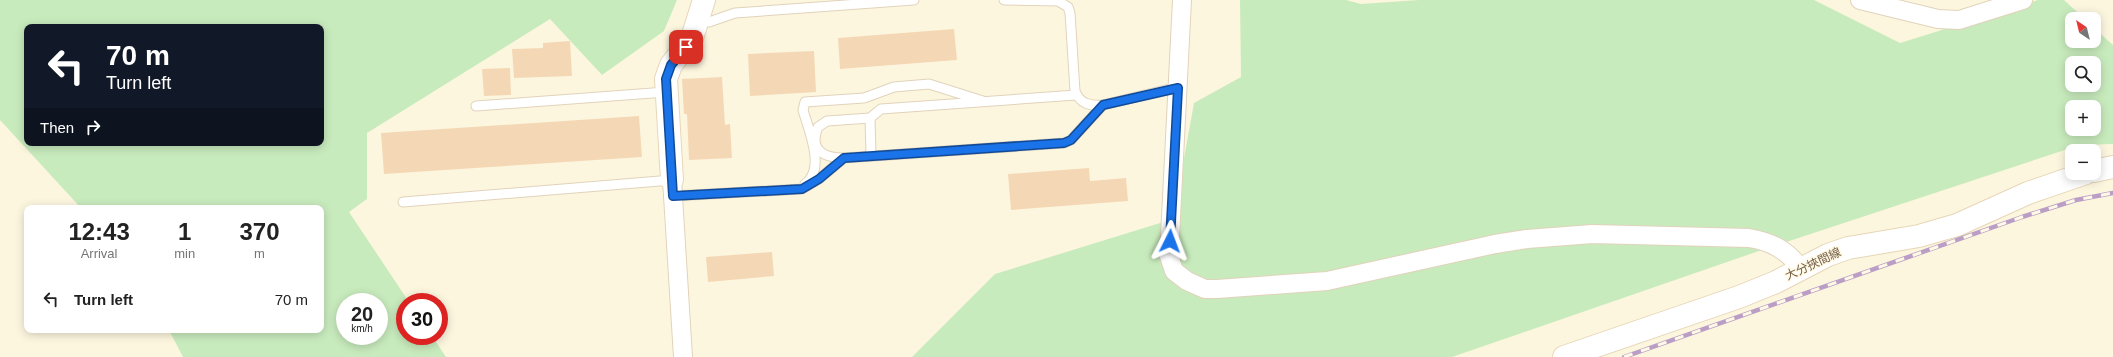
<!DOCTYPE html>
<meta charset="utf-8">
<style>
body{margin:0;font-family:Helvetica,"Noto Sans JP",sans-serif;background:#f2f2f2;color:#222;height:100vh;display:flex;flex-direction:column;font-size:15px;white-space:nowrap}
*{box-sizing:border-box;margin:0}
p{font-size:13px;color:#767676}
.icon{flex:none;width:22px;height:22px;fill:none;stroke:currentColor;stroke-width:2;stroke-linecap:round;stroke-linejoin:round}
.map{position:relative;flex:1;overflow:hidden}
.panel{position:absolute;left:24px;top:205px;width:300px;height:128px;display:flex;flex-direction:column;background:#fff;border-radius:8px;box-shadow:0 2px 10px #0003}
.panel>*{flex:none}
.guide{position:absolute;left:24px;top:24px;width:300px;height:122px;border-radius:8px;box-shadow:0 2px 10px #0003;background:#111827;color:#fff;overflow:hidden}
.needle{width:26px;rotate:325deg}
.buttons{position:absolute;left:2065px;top:12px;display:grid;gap:8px}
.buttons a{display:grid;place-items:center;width:36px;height:36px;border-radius:8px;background:#fff;box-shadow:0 2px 10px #0003;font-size:20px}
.speed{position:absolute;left:336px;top:293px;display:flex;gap:8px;font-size:20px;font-weight:700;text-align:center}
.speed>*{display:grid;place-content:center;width:52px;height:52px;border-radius:50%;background:#fff;box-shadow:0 2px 10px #0003;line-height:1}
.speed small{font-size:10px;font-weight:400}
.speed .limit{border:6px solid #d22;background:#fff;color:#111}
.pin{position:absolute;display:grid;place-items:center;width:34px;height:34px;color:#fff;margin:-17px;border-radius:8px;box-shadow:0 2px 6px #0006}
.me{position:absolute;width:44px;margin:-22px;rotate:3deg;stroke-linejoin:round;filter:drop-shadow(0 0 3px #0008)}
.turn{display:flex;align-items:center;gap:14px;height:84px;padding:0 16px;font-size:18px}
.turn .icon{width:52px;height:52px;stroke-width:2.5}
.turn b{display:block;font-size:28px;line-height:34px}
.then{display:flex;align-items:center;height:38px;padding:0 16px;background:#0003;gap:8px;font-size:15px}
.eta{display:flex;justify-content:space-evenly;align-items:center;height:68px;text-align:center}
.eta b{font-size:24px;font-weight:800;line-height:28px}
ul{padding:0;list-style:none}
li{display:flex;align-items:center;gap:12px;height:52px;padding:0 16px}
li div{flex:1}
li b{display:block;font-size:15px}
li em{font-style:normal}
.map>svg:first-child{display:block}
.green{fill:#c8ebbd;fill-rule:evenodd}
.building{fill:#f4d8b5}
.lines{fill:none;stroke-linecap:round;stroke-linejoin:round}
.lane-casing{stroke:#e1d3bb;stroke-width:11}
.street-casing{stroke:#e1d3bb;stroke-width:20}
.secondary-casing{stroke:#e7d6b8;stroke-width:24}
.lane{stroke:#fff;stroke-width:9}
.street{stroke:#fff;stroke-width:18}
.secondary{stroke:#fff;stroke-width:22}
.rail-casing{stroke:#ba9ec6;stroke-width:4.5}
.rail{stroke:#fff9e6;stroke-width:3;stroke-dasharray:9;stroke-linecap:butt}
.route-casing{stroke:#114b97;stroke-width:10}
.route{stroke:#1a73e8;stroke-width:7}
.labels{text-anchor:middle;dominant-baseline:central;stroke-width:3;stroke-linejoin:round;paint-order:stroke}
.street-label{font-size:12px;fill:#745e46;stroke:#fff9e6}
</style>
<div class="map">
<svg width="2113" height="357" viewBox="0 0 2113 357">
<rect width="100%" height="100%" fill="#fdf6df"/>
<g class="green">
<path d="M 0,0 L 677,0 L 664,31 L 602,75 L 550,19 L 367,133 L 367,199 L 349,212 L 409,302 L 405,302 L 405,336 L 432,336 L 446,357 L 183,357 L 169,330 L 321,330 L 321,208 L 81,208 L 0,120 ZM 27,27 L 321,27 L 321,143 L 27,143 ZM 345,302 L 379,302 L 379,336 L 345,336 Z"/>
<path d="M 1240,0 L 1346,0 L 1361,4 L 1419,0 L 1814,0 L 1900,43 L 2038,0 L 2064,0 L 2085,19 L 2072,19 L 2072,41 L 2094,41 L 2094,28 L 2113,45 L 2113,144 L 2080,145 L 1756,252 L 1452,357 L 912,357 L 995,274 L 1173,219 L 1194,103 L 1241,77 ZM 2072,63 L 2094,63 L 2094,85 L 2072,85 ZM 2072,107 L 2094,107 L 2094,129 L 2072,129 Z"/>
</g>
<g class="building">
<path d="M 954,29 L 957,60 L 840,69 L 838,38 Z"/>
<path d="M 570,41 L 572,76 L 514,78 L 512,49 L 543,48 L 543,43 Z"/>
<path d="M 814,51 L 816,92 L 750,96 L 748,54 Z"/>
<path d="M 510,68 L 511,95 L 484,96 L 482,69 Z"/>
<path d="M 722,77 L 725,125 L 730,124 L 732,158 L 689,160 L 687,114 L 684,114 L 682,79 Z"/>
<path d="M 639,116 L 642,157 L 384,174 L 381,133 Z"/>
<path d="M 1089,168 L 1090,181 L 1126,178 L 1128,201 L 1011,210 L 1008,174 Z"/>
<path d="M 772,252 L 774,276 L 708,282 L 706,257 Z"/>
</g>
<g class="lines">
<g class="lane-casing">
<g id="lane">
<path d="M 1004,0 L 1058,1 L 1068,7 L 1070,13 L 1075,91 C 1080,104 1090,106 1103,105"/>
<path d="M 698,21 L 709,22 L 735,13 L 914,0"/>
<path d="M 476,106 L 666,92"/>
<path d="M 871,155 L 870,118 L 881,109 L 1076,95"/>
<path d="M 844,158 C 825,158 808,151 818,127 L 827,121 L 870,118"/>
<path d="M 805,184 C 826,169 809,131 803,110 L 805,102 L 864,98 L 894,87 L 929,84 L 983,101"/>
<path d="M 673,196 L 802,189 L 819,179 L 844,158 L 1064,143 L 1071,140 L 1103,105 L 1178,87"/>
<path d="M 403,202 L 672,180"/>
</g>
</g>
<g class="street-casing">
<g id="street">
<path d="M 1182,0 L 1169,256 L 1174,271 L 1187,281 L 1205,289 L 1217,289 L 1327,281 L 1495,244 L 1527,239 L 1592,234 L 1749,238 C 1772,242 1787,250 1801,269"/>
<path d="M 1860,0 L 1938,19 L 1959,20 L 2023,0"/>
<path d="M 672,180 L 683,357"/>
</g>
</g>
<g class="secondary-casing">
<g id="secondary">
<path d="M 2094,171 L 2113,167"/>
<path d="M 672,180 L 666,79 L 671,65 L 692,38 L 704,0"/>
<path d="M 1564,357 L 1739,297 L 1776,282 L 1828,255 L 1848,248 L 1919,236 L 1936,231 L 1957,225 L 2028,193 L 2086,173"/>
</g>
</g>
<use href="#lane" class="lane"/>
<use href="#street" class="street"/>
<use href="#secondary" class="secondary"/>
<g class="rail-casing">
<path id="rail" d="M 1624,357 L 2022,217 L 2076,200 L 2113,193"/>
</g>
<use href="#rail" class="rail"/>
</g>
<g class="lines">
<g class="route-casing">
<path id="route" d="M 686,47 L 671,65 L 666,79 L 673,196 L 802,189 L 819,179 L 844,158 L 1064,143 L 1071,140 L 1103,105 L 1178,88 L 1170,241"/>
</g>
<use href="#route" class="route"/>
</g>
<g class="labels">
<g class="street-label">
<text transform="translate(1813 264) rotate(-25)">大分挾間線</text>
</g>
</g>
</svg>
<div class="buttons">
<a><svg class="needle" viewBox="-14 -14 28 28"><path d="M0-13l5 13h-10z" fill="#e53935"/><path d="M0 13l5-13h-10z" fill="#767676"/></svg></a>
<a><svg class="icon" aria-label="search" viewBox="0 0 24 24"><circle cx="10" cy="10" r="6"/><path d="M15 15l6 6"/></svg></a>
<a>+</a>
<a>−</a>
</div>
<div class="speed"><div>20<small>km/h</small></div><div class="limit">30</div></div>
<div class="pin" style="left:686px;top:47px;background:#d93025"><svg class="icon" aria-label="arrive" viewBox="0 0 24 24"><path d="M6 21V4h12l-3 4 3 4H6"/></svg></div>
<svg class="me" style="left:1170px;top:241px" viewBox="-20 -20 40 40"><path d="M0-17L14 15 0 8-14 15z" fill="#1a73e8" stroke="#fff" stroke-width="4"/></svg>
<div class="guide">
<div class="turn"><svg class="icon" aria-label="left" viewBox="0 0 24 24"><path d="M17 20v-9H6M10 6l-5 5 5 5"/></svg><div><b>70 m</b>Turn left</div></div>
<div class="then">Then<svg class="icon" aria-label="right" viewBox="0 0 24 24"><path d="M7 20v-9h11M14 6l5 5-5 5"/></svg></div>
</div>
<section class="panel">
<div class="eta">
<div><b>12:43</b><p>Arrival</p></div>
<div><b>1</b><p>min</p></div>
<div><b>370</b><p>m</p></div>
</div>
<ul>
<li><svg class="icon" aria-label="left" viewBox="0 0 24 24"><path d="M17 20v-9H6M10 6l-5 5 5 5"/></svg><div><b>Turn left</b></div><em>70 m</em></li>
</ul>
</section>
</div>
